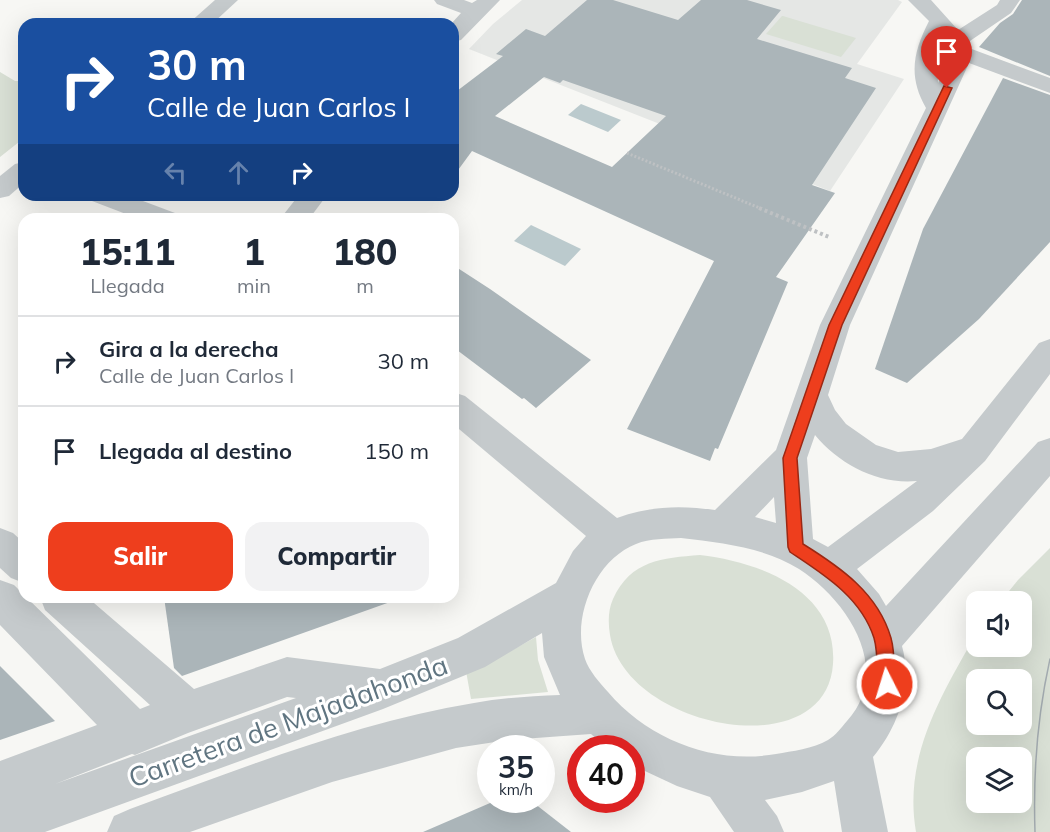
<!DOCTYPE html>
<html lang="es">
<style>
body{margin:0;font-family:Mulish,sans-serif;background:#f2f2f3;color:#1f2937;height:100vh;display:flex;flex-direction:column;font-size:22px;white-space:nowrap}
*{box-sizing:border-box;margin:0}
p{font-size:20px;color:#747a83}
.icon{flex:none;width:33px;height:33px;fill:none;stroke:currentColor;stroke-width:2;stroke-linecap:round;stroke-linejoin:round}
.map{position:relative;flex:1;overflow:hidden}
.side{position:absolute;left:18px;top:213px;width:441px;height:390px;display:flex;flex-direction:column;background:#fff;border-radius:18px;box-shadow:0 6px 24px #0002}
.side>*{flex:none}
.guide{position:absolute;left:18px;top:18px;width:441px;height:183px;border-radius:18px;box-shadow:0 6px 24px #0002;background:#1a4fa0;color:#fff;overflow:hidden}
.tools{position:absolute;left:966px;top:591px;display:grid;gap:12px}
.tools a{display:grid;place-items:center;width:66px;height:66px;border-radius:12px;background:#fff;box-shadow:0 6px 24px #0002;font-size:30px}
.speed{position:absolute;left:477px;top:735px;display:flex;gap:12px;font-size:30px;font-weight:700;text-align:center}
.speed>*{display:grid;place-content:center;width:78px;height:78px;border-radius:50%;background:#fff;box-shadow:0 6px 24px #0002;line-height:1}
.speed small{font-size:15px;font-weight:400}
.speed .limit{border:9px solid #d22;background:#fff;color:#111}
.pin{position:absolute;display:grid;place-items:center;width:51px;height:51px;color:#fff;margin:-62px -26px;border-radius:50% 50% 50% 0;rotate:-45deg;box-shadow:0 0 6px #0007}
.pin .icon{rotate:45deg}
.me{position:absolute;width:66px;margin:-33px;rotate:355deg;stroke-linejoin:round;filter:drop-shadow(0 0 4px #0008)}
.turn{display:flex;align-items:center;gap:21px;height:126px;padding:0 30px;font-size:27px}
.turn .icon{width:78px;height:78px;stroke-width:2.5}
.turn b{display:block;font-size:42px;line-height:51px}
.lanes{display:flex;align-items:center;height:57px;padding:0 30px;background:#0003;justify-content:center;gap:30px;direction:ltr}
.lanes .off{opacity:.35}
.eta{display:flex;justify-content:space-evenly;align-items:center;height:102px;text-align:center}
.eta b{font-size:36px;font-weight:800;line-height:42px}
.cta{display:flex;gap:12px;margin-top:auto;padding:12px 30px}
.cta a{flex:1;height:69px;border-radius:18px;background:#ee3e1d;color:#fff;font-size:24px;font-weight:800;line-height:69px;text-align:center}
.cta a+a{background:#f2f2f3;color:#1f2937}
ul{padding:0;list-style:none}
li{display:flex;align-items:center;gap:18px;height:90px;padding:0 30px;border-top:2px solid #e0e1e3}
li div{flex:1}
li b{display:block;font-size:22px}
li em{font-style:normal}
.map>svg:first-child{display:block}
.built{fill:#e5e7e5}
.green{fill:#d9e0d5;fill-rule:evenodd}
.water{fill:#bbcacd}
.building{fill:#abb5b9;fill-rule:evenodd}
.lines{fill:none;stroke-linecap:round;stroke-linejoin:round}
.path-far1{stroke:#bec1c3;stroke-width:3;stroke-dasharray:2 2;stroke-linecap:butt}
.path{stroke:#bec1c3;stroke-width:4;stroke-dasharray:3 3;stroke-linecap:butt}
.minor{fill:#c5cacc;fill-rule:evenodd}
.tram{stroke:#a3abb0;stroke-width:1.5}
.route{fill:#ee3e1d;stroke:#9b2813;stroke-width:1.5}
.labels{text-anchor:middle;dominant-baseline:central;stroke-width:6;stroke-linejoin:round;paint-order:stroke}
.near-street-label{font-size:27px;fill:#607581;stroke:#fff}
</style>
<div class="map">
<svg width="1050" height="832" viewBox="0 0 1050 832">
<rect width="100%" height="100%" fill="#f7f7f4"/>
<path class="built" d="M 522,0 L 898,0 L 902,2 L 857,64 L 904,79 L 830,191 L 469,49 L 493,24 Z"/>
<g class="green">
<path d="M 782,16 L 783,16 L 856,38 L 841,57 L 766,34 Z"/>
<path d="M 0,72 L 15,81 L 24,81 L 24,138 L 0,157 Z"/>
<path d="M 1050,548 L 1050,832 L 916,832 C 903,757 941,696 976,634 L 976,646 L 1022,646 L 1022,602 L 1001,601 L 1018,580 ZM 976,680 L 1022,680 L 1022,724 L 976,724 ZM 976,758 L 1022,758 L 1022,802 L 976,802 Z"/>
<path d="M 700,555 C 760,562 838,591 833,664 C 826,768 625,728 610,635 C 608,623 608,610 613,599 C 631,560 662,558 700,555 Z"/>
<path d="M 536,637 L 538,660 L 548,692 L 471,699 L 466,671 L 507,653 Z"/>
</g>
<g class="water">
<path d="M 581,104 L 621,120 L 608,132 L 568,115 Z"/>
<path d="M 531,225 L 581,249 L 565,266 L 514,241 Z"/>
</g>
<g class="building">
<path d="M 587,0 L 613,0 L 678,20 L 701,0 L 747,0 L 781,10 L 757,39 L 852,68 L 845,78 L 876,88 L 812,185 L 835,193 L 776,277 L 788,282 L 718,449 L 715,448 L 710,461 L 627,429 L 714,261 L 472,151 L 453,177 L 453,94 L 503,56 L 496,54 L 526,29 L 545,36 ZM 544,77 L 560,83 L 563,80 L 666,116 L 612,167 L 495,116 Z"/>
<path d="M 1022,0 L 1050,0 L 1050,76 L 979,47 L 1000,23 L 1013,14 Z"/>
<path d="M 1003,78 L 1050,95 L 1050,242 L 979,319 L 907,383 L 875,369 L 923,229 Z"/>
<path d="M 453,265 L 490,289 L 591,360 L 536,408 L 524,398 L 522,399 L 453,347 Z"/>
<path d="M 164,597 L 392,597 L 393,601 L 182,676 L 174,668 Z"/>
<path d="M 0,666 L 55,721 L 0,740 Z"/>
<path d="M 497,800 L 530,800 L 571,832 L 423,832 Z"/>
</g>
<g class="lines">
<path class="path-far1" d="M 627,153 L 762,209"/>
<path class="path" d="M 759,208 L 829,237"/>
<g class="minor">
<path d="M 215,0 L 238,0 L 212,24 L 188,24 Z"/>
<path d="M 434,0 L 464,0 L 472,3 L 477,0 L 500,0 L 461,40 L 453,42 L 451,24 L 461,13 L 437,4 Z"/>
<path d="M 908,0 L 931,0 L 958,30 L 997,5 L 1000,0 L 1020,0 L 1011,13 L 967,43 L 969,48 L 1050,78 L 1050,93 L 969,63 L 850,325 L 828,395 L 835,410 L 846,424 L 876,445 L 898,452 L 931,449 L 962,439 L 1039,343 L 1050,339 L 1050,374 L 985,461 L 933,511 L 857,569 L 879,594 L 886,606 L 1038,442 L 1050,438 L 1050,476 L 902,646 C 913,685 898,727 873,757 L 888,832 L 842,832 L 834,781 L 802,792 L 765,800 L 777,816 L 784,832 L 734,832 L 710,797 L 677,786 L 632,765 L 632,748 L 607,748 L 591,734 L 508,740 L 456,748 L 332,782 L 190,832 L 107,832 L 114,816 L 130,809 C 240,769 357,722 474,703 C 502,698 531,696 560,695 L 544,657 L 542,633 L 485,667 L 383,709 L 45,832 L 0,832 L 0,761 L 97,725 L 0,625 L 0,580 L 14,585 L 140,709 L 150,705 L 45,610 L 40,597 L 87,597 L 194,689 L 287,657 L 380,669 L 458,638 L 556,583 L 573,551 L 586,536 L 453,424 L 453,392 L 465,396 L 617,518 C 650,506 680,505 715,510 L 776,450 L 820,325 L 926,108 C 908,77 913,52 929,21 ZM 943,39 C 951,56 945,68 938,83 L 937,62 ZM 815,435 C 839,464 878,485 917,481 L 828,547 L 813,539 L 807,458 ZM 774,497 L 776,523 L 755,517 ZM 681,538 C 722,543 763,547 799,569 C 846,599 894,669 847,721 C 841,728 836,735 828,740 C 813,749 792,751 776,754 C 714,765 649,740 608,692 C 600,683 589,671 585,659 C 571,618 595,560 636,544 C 650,538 667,539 681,538 ZM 287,697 L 296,698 L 55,784 L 132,754 L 135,755 L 188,733 Z"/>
<path d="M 24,162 L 24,183 L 9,196 L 0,198 L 0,176 L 15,164 Z"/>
<path d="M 88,195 L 127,195 L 175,213 L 179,219 L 139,219 L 92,201 Z"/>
<path d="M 299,195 L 327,195 L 309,219 L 280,219 Z"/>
<path d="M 0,528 L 13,533 L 24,543 L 24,583 L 11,578 L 0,568 Z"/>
</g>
<path class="tram" d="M 1035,832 C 1033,773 1037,717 1050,659"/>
</g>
<path class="route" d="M 944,86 L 952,88 L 842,325 L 797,458 L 803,544 C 840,567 878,593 891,638 C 895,652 894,670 895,684 L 893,690 L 887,693 L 881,690 L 878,684 C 877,670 878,652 874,638 C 861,597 823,574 790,552 L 788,547 L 783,458 L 829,325 Z"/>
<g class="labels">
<g class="near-street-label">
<text transform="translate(288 721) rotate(-20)">Carretera de Majadahonda</text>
</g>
</g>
</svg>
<div class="tools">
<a><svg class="icon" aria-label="sound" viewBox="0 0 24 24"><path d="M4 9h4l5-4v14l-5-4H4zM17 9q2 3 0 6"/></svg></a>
<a><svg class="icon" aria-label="search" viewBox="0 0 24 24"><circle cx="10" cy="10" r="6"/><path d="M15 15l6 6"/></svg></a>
<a><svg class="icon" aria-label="layers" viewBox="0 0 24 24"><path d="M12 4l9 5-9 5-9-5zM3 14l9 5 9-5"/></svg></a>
</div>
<div class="speed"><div>35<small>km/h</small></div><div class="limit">40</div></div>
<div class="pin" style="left:947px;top:88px;background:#d93025"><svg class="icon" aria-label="arrive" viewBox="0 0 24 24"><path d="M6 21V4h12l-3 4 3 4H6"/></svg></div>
<svg class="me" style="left:887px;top:684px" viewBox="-20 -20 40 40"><circle r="17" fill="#ee3e1d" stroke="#fff" stroke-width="3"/><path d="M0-11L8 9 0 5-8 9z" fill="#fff"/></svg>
<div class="guide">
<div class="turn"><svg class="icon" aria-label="right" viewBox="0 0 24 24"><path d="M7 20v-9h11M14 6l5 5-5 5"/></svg><div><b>30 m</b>Calle de Juan Carlos I</div></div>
<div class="lanes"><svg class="icon off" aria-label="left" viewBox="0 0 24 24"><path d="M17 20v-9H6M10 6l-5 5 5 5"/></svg><svg class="icon off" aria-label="ahead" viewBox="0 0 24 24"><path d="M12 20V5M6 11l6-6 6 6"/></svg><svg class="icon" aria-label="right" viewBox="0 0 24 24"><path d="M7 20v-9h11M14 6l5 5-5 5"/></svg></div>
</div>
<section class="side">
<div class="eta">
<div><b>15:11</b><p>Llegada</p></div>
<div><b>1</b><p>min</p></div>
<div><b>180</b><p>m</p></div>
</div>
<ul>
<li><svg class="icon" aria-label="right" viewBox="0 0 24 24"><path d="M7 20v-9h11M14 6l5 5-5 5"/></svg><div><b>Gira a la derecha</b><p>Calle de Juan Carlos I</p></div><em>30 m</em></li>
<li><svg class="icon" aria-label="arrive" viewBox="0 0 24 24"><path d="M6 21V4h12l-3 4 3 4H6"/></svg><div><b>Llegada al destino</b></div><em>150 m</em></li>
</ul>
<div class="cta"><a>Salir</a><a>Compartir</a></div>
</section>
</div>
